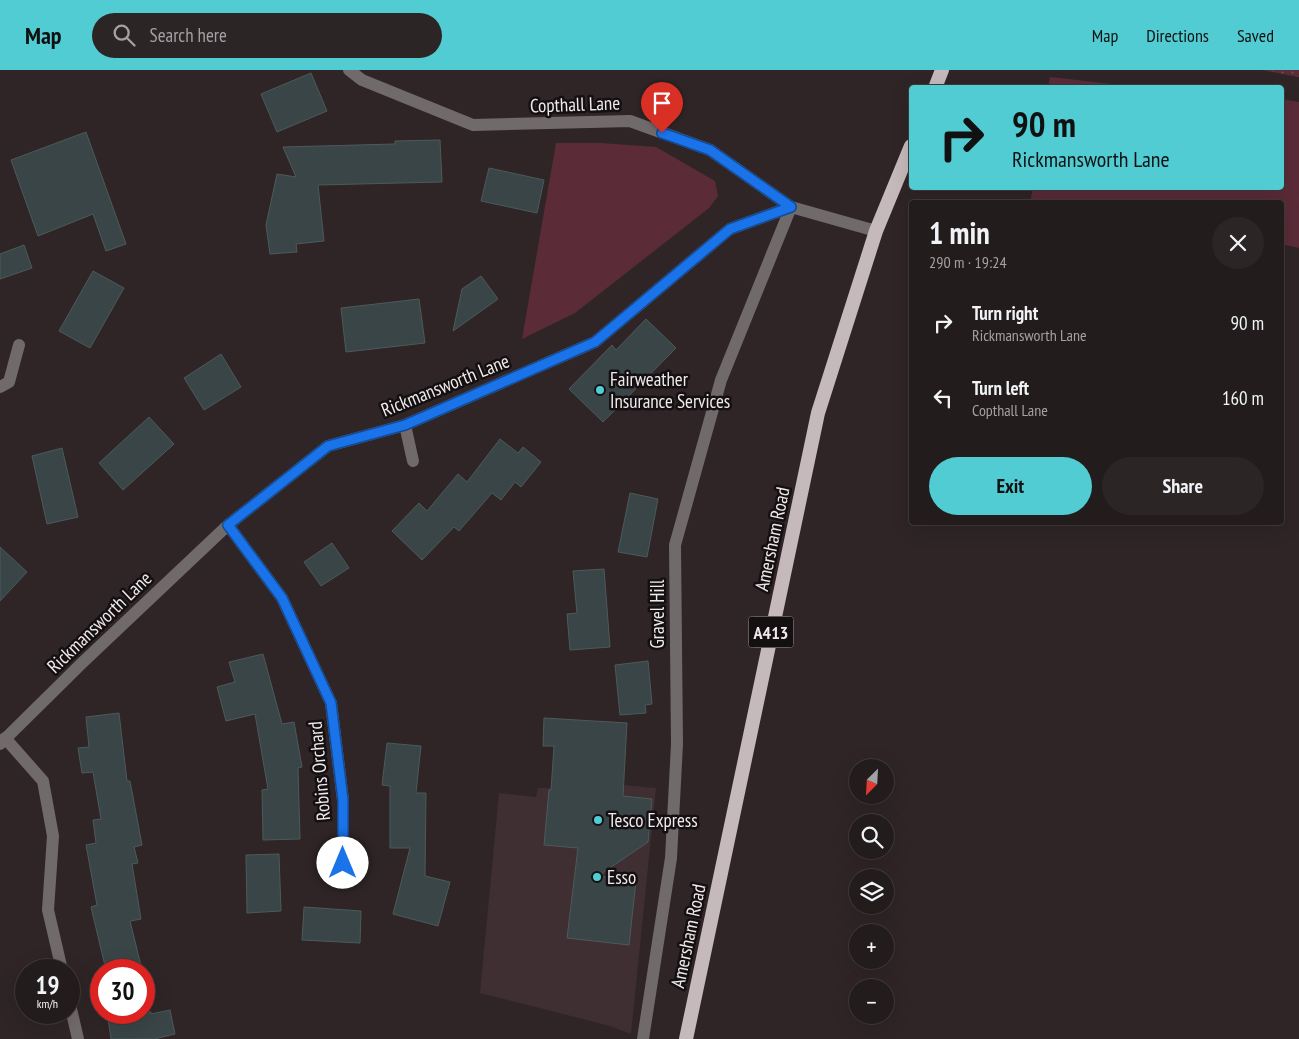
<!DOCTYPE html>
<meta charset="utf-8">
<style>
body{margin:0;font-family:"PT Sans Narrow",sans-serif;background:#2b2526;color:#f1f3f6;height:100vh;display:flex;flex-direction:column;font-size:19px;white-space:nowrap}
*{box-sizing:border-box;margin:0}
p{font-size:16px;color:#a3a1a4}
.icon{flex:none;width:28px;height:28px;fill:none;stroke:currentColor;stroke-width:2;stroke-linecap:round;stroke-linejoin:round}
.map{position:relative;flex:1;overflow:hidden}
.details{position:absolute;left:909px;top:130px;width:375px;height:325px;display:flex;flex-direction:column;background:#231c1d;border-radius:5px;box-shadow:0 5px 20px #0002,0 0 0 1px #403a3b}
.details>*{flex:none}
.guide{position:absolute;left:909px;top:15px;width:375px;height:105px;border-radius:5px;box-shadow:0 5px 20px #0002,0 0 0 1px #403a3b;background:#51ccd3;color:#111;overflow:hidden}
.needle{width:32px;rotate:204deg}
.fabs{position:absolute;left:849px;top:689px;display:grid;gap:10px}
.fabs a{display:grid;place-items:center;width:45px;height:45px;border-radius:50%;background:#231c1d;box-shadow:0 5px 20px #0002,0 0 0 1px #403a3b;font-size:25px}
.speed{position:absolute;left:15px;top:889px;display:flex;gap:10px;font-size:25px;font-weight:700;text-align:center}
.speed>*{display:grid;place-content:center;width:65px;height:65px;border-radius:50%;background:#231c1d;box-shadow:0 5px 20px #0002,0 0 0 1px #403a3b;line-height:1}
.speed small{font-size:12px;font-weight:400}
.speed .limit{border:8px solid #d22;background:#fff;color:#111}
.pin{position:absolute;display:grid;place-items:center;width:42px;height:42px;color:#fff;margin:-51px -21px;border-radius:50% 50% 50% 0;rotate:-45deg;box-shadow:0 0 5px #0007}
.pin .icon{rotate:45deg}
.me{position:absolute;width:55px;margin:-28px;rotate:0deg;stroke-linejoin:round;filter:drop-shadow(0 0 4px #0008)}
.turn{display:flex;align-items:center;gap:18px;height:105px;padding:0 20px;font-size:22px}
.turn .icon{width:65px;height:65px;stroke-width:2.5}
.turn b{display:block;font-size:35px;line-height:42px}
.round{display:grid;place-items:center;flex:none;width:52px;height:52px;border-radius:26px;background:#2b2526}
.headline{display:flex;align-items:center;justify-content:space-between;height:85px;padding:0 20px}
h1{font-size:30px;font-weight:800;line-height:38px}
.cta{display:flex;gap:10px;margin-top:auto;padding:10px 20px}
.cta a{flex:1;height:58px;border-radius:30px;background:#51ccd3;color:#111;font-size:20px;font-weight:800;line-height:58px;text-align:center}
.cta a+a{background:#2b2526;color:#f1f3f6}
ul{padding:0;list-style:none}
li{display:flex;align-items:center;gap:15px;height:75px;padding:0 20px}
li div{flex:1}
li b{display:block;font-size:19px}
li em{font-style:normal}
header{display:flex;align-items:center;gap:30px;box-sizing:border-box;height:70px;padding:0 25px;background:#51ccd3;color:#111}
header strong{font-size:24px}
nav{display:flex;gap:28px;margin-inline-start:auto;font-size:18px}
.search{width:350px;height:45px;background:#2b2526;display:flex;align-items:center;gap:12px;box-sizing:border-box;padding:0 18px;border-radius:28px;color:#a3a1a4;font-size:19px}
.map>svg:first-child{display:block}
.built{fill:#3f2e32}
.green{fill:#5b2b38}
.park{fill:url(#park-dots)}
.building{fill:#394546;stroke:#4d5a5a}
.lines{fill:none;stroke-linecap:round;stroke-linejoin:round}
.minor{stroke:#706a6b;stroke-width:12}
.trunk{stroke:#c6b9bc;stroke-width:14}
.route-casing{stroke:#114b97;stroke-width:12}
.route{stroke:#1a73e8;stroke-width:9}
.poi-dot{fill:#51ccd3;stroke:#141011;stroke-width:2}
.labels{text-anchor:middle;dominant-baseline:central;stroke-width:5;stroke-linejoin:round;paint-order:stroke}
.shield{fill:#141011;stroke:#aea8aa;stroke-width:1}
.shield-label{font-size:18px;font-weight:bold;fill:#f0e9eb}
.street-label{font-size:19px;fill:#f0e9eb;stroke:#141011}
.poi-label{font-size:19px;fill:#f0e9eb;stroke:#141011;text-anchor:start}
</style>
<header>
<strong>Map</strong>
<div class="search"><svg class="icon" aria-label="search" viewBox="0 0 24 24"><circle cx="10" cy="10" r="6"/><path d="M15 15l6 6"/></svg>Search here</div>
<nav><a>Map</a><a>Directions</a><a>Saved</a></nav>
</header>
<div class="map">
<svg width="1299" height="969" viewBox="0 0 1299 969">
<defs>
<pattern id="park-dots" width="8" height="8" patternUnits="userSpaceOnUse" patternTransform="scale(1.25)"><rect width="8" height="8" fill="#5b2b38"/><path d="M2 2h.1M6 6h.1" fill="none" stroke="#734a55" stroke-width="1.8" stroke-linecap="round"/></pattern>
</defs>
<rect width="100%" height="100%" fill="#2f2527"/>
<path class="built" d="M 600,713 L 656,718 L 631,964 L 610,956 L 480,923 L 499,723 L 536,727 L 538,718 L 586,718 Z"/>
<g class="green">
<path d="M 1050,7 L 1139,17 L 1048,17 Z"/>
<path d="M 1281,29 L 1299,32 L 1299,178 L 1281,174 L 1281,132 L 1030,132 L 1033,118 L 1281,118 Z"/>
<path d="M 556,73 L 600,73 L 656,77 L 715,111 L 718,126 L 709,138 L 575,243 L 522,269 Z"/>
</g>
<path class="park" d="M 1262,0 L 1299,0 L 1299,7 Z"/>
<g class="building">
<path d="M 311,3 L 327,41 L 277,62 L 261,24 Z"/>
<path d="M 86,62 L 126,174 L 106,181 L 93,144 L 38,166 L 11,90 Z"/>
<path d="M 440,70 L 442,112 L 318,115 L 324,171 L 296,174 L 297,182 L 270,184 L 266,155 L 277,104 L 296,107 L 283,77 L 395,74 L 395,71 Z"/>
<path d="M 489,98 L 544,110 L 537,143 L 481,131 Z"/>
<path d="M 24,175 L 32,198 L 0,209 L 0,184 Z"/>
<path d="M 93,201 L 124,218 L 90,278 L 59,261 Z"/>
<path d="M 481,206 L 498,229 L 453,261 L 462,219 Z"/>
<path d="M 419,229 L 425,273 L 346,282 L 341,238 Z"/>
<path d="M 646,249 L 676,278 L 603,352 L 569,319 L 612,275 L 616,280 Z"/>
<path d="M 221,284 L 241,317 L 204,340 L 184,308 Z"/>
<path d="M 149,347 L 174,374 L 123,420 L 99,393 Z"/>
<path d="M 500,369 L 518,383 L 523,377 L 541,392 L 521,417 L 515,412 L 501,430 L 492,423 L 459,461 L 454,457 L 422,490 L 392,461 L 419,433 L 427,441 L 458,404 L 467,412 Z"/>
<path d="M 62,378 L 78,447 L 47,454 L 32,386 Z"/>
<path d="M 630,423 L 658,429 L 647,487 L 618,482 Z"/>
<path d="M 332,473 L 349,498 L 321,516 L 304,492 Z"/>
<path d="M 0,477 L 27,502 L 0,531 Z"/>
<path d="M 604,499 L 610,577 L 570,580 L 567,544 L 577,543 L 573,501 Z"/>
<path d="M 263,584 L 282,654 L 294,652 L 302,697 L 298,698 L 300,769 L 263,770 L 262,720 L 268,719 L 255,644 L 226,651 L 217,617 L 235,612 L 229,592 Z"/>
<path d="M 648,591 L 652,634 L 645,635 L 646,643 L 620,645 L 615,595 Z"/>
<path d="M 119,643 L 127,711 L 130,711 L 142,775 L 134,777 L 138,793 L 132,794 L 141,849 L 130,851 L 142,900 L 106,900 L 91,837 L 97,835 L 86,775 L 96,773 L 93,750 L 101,749 L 93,702 L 82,703 L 78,678 L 89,677 L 86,647 Z"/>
<path d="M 544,648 L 627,653 L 623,726 L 652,729 L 648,772 L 598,806 L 636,811 L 629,875 L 567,868 L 578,778 L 544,775 L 549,720 L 551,720 L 554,676 L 543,676 Z"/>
<path d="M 387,673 L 421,676 L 416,723 L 426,723 L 425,806 L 450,812 L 438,856 L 393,844 L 410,778 L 390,778 L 390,716 L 382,715 Z"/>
<path d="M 279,784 L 281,841 L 247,843 L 246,785 Z"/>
<path d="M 304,837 L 361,841 L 360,873 L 302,870 Z"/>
<path d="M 170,940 L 175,964 L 154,969 L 111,969 L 107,942 L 151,942 L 151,944 Z"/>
</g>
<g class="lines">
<g class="minor">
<path d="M 349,0 L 362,10 L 473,55 L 630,51 L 710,80 L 791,137"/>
<path d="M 0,317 L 9,312 L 19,275"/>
<path d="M 405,355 L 413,391"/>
<path d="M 228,455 L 282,528 L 331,633 L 343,730 L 343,793"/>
<path d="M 5,668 L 43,711 L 53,766 L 48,840 L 62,900"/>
<path d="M 0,674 L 82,593 L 228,455 L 328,376 L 405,355 L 595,272 L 730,159 L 791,137 L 876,161"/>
<path d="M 69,930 L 78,969"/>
<path d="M 643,969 L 671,788 L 677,674 L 675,475 L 721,310 L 791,137"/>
</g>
<g class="trunk">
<path d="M 935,18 L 942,0"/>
<path d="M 686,969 L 818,343 L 876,161 L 911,76"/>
</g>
</g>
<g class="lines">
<g class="route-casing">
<path id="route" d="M 343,793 L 343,730 L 331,633 L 282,528 L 228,455 L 328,376 L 405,355 L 595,272 L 730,159 L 791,137 L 710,80 L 662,63"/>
</g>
<use href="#route" class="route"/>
</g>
<g class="poi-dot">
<circle cx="600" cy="320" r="5"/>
<circle cx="598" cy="750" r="5"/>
<circle cx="597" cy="807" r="5"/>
</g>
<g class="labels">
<rect class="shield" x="748.5" y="546.5" width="45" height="31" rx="4"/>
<g class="shield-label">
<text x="771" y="562">A413</text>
</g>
<g class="street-label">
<text transform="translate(575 34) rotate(-2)">Copthall Lane</text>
<text transform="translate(445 315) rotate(-22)">Rickmansworth Lane</text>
<text transform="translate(772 469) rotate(-78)">Amersham Road</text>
<text transform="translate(657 544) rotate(-90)">Gravel Hill</text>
<text transform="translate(99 552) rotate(-44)">Rickmansworth Lane</text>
<text transform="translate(319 701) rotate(-95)">Robins Orchard</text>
<text transform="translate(688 866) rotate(-78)">Amersham Road</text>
</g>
<g class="poi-label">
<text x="610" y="309">Fairweather<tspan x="610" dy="22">Insurance Services</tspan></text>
<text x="608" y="750">Tesco Express</text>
<text x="607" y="807">Esso</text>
</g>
</g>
</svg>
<div class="fabs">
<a><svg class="needle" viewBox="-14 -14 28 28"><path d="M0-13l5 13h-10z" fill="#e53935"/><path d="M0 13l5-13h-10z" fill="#a3a1a4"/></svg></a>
<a><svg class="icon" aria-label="search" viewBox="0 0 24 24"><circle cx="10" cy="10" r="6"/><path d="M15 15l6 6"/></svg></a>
<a><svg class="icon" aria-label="layers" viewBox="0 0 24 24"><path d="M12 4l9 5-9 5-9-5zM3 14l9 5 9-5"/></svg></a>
<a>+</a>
<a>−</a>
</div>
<div class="speed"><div>19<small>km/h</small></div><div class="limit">30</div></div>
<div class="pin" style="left:662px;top:63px;background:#d93025"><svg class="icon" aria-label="arrive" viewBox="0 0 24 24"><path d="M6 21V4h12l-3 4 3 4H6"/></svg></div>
<svg class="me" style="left:343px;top:793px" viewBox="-20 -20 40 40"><circle r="19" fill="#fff"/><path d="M0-13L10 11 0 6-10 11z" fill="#1a73e8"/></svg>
<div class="guide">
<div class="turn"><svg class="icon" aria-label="right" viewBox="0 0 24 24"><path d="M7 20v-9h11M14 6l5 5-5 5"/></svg><div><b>90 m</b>Rickmansworth Lane</div></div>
</div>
<section class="details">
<div class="headline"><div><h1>1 min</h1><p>290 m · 19:24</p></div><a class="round"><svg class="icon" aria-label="close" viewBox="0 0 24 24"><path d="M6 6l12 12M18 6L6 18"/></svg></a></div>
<ul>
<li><svg class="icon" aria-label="right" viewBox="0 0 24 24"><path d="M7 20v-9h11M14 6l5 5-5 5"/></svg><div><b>Turn right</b><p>Rickmansworth Lane</p></div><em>90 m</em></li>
<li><svg class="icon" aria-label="left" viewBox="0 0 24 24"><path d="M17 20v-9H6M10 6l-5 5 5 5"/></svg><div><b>Turn left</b><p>Copthall Lane</p></div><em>160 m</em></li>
</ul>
<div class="cta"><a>Exit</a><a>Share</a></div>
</section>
</div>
